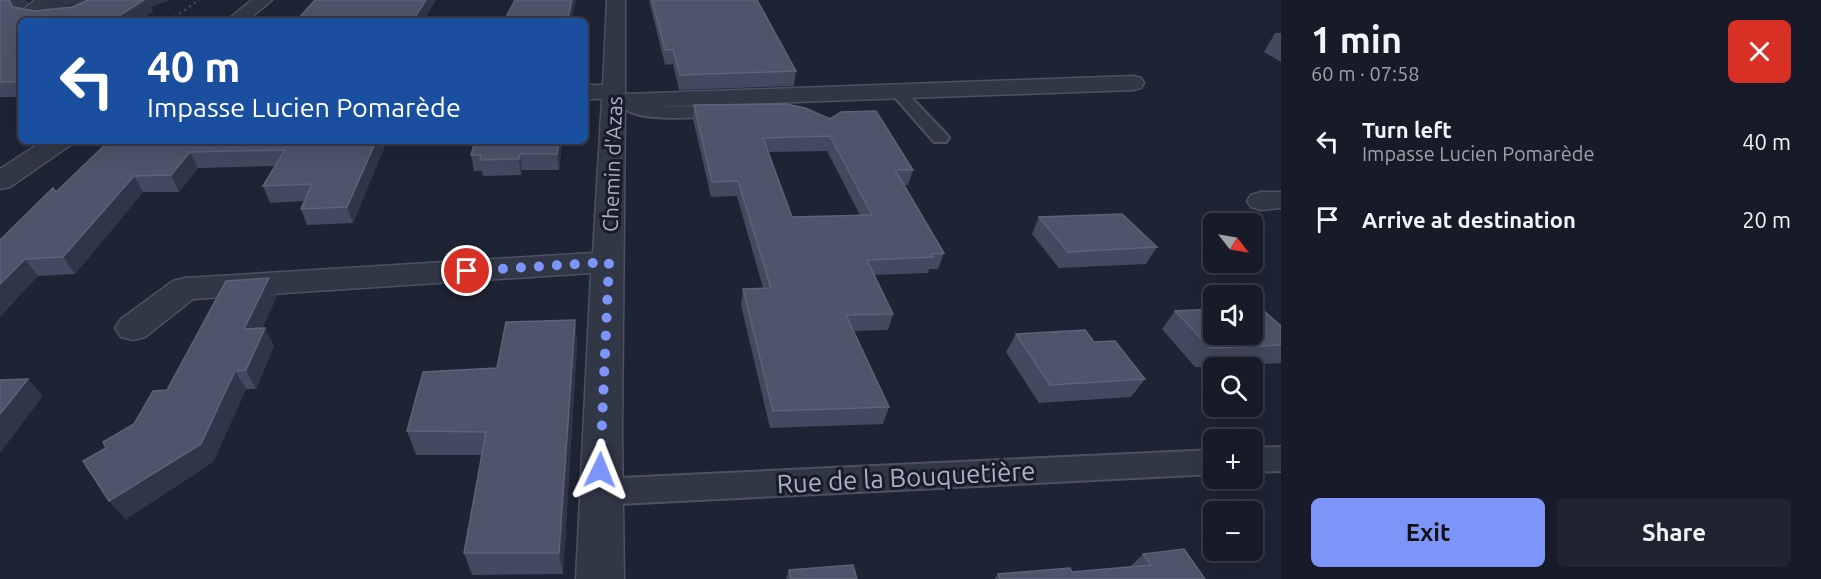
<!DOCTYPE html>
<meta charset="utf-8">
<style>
body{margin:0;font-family:Ubuntu,sans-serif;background:#202430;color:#f1f3f6;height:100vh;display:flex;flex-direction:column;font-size:22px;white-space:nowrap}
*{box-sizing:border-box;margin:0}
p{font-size:20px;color:#9ea1a8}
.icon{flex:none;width:33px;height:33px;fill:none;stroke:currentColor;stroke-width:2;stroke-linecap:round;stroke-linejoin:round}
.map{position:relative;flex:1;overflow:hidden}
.side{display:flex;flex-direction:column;background:#171b28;width:540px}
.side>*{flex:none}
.hud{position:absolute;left:18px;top:18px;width:570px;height:126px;border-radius:9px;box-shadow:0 6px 24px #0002,0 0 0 2px #363945;background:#1a4fa0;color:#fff;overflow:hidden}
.needle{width:39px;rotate:121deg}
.fabs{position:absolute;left:1203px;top:213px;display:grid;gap:12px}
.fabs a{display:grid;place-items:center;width:60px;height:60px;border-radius:9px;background:#171b28;box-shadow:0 6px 24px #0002,0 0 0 2px #363945;font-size:30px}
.pin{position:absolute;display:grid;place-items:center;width:51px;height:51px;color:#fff;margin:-26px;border:3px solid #fff;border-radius:50%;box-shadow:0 2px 6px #0007}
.me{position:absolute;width:66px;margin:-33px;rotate:2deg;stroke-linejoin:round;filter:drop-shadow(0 0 4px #0008)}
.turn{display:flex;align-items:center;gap:21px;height:126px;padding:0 30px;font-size:27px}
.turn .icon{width:78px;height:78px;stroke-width:2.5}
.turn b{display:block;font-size:42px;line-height:51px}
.round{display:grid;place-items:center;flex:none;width:63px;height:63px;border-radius:9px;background:#202430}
.head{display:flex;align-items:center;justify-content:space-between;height:102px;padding:0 30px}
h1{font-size:36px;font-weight:700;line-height:45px}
.button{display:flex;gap:12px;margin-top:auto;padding:12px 30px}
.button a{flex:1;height:69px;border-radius:9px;background:#7d95f8;color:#111;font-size:24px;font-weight:700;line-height:69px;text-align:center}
.button a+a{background:#202430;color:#f1f3f6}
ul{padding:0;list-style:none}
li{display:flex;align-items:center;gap:18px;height:78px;padding:0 30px}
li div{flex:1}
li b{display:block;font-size:22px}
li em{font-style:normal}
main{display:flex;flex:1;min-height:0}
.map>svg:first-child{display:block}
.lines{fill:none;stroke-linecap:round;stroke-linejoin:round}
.service-casing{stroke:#4d5161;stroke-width:4}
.minor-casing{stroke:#4d5161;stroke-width:3}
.path{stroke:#3e4d54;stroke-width:2;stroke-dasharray:3 3;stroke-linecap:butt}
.service{fill:#323746;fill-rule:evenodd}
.minor{fill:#323746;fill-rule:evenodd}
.wall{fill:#43495e;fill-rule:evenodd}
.shaded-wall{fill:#303549}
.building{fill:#4e5469;stroke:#5d6277;stroke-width:1.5;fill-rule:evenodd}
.route{stroke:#7d95f8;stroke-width:10;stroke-dasharray:0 18}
.labels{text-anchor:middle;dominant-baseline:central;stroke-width:6;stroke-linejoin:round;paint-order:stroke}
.street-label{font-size:21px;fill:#acb0c3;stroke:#181c2a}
.near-street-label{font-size:26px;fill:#acb0c3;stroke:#181c2a}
</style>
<main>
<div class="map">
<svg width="1281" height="579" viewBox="0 0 1281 579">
<rect width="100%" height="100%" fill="#1f2435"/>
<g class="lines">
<g class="service-casing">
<g id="service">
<path d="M 897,86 L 902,88 L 946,134 L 949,138 L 946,142 L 934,142 L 892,94 L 889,91 L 892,88 Z"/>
<path d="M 623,96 L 647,107 L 724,106 L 732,111 L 724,116 C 695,116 634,126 615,101 L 617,98 Z"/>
<path d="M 1281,447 L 1281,471 L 1252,472 L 1252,448 Z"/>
<path d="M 1214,450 L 1214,474 L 599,505 L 588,501 L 584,492 L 588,483 L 599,479 Z"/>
</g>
</g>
<g class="minor-casing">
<g id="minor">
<path d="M 35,0 L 63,0 L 60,4 L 40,12 C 67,15 81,0 105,0 L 105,3 C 90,24 46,25 23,20 L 19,13 Z"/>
<path d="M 252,0 L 272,0 L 247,21 L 226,21 Z"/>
<path d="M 607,0 L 625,0 L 625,94 L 1133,76 L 1141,78 L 1144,83 L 1141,88 L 1133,90 L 625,108 L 622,434 L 624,579 L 576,579 L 591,273 L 193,299 L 145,337 L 133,340 L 121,337 L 115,328 L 121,319 L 173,281 L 185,278 L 593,253 L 602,99 L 585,99 L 585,85 L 603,85 Z"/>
<path d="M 43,141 L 73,141 L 69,146 L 10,187 L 0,189 L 0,169 Z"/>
<path d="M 1261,192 L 1281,192 L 1281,208 L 1261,210 L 1251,207 L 1247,201 L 1251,195 Z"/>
</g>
</g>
<path class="path" d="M 169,21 L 199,0"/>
<use href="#service" class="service"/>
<use href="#minor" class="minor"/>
</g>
<g class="wall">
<path d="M 0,0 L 26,0 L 28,3 L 21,9 L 35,11 L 51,9 L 46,0 L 169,0 L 151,7 L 153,11 L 139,21 L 21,21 L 21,97 L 0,97 ZM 86,1 L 72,7 L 56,9 L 65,6 Z"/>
<path d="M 649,0 L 757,0 L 796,71 L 794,86 L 679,90 L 673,64 L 665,65 Z"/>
<path d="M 1275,33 L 1281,33 L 1281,62 L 1264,52 Z"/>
<path d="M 786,104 L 913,170 L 908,185 L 904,185 L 944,253 L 938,269 L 929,269 L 928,273 L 874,275 L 893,314 L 888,330 L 853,331 L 889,407 L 883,424 L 770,428 L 741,305 L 743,289 L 763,288 L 737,196 L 711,197 L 693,119 L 694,105 ZM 827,151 L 860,215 L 792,217 L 768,152 Z"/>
<path d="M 387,141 L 353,223 L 307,225 L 301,209 L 304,201 L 270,203 L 263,186 L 275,166 L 198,168 L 179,192 L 143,192 L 75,274 L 38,276 L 0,240 L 56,192 L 108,142 Z"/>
<path d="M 562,141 L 559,170 L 522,170 L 521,175 L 483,176 L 482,171 L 474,171 L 471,155 Z"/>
<path d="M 1039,217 L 1157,247 L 1146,264 L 1059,268 L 1032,234 Z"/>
<path d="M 277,296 L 262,328 L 274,346 L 256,389 L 246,389 L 213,462 L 126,519 L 109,501 L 106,448 L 134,424 L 167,390 Z"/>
<path d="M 1175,311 L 1281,326 L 1281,363 L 1195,367 L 1162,329 Z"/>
<path d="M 575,320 L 577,344 L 563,574 L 472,575 L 464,553 L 482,455 L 416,455 L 407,431 L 497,368 Z"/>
<path d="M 1016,334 L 1094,342 L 1145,379 L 1131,397 L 1039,403 L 1006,352 Z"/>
<path d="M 1143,554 L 1205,579 L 994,579 L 998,574 L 1072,572 L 1130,567 Z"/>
<path d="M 789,570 L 857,579 L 786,579 Z"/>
</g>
<g class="shaded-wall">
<path d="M 9,0 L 26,0 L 28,3 L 17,13 L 21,21 Z"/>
<path d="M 46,0 L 90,0 L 51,10 Z"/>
<path d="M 140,0 L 169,0 L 151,7 L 153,11 L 139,21 L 111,21 Z"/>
<path d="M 426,0 L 436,0 L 424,21 L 413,20 Z"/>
<path d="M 572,0 L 576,0 L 571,21 L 567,21 Z"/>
<path d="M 21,78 L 21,91 L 15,82 Z"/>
<path d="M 376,141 L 387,141 L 353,223 L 347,207 Z"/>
<path d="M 559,141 L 562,141 L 559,170 L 557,154 Z"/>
<path d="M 190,152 L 198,168 L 179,192 L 171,175 Z"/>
<path d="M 520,154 L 522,170 L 521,175 L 519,159 Z"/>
<path d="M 134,176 L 143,192 L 75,274 L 63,257 Z"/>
<path d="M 25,259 L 38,276 L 0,317 L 0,284 Z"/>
<path d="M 269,278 L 277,296 L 253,347 L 244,329 Z"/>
<path d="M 575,320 L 577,344 L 563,574 L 559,553 Z"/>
<path d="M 265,328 L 274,346 L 256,389 L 246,370 Z"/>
<path d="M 235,371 L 246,389 L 213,462 L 126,519 L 109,501 Z"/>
<path d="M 28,379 L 43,396 L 0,453 L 0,414 Z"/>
</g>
<g class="building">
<path d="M 0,0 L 9,0 L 13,7 L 35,11 L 72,7 L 88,0 L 144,0 L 111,21 L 21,21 L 21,78 L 15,82 L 0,82 Z"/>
<path d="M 315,0 L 426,0 L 413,20 L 431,20 L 431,21 L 296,21 Z"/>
<path d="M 515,0 L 572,0 L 567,21 L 504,21 Z"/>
<path d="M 652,0 L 757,0 L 796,71 L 680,75 L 673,50 L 665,50 Z"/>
<path d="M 786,104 L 805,108 L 830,119 L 841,112 L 876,111 L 913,170 L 895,170 L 944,253 L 932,254 L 933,257 L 867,260 L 893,314 L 846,315 L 889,407 L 773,411 L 743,289 L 771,288 L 738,181 L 712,182 L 694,105 ZM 830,136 L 872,215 L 792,217 L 763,138 Z"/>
<path d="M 122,141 L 376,141 L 347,207 L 301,209 L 312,184 L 263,186 L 285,150 L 190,152 L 171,175 L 134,176 L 63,257 L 25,259 L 0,284 L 0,240 L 53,188 L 56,192 L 108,142 Z"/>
<path d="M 475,141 L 559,141 L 557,154 L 520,154 L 519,159 L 480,160 L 481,155 L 471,155 Z"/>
<path d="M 1122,214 L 1157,247 L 1068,252 L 1039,217 Z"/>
<path d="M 269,278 L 244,329 L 265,328 L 246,370 L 235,371 L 201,444 L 109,501 L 83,461 L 106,448 L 103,442 L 134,424 L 153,391 L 167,390 L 226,281 Z"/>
<path d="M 1252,300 L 1281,326 L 1281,345 L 1210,348 L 1175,311 L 1214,309 L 1214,334 L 1252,334 Z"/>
<path d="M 575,320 L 559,553 L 464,553 L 486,432 L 407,431 L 423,372 L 497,368 L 506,322 Z"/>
<path d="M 1085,330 L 1094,342 L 1115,341 L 1145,379 L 1050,385 L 1016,334 Z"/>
<path d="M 28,379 L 0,414 L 0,380 Z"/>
<path d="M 1184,549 L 1205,579 L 1000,579 L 998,574 L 1070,568 L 1072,572 L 1151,565 L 1143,554 Z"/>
<path d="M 853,565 L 857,579 L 791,579 L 789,570 Z"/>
</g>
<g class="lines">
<path class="route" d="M 467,271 L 609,262 L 600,470"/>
</g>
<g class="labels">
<g class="street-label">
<text transform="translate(612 164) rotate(-88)">Chemin d'Azas</text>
</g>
<g class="near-street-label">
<text transform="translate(906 477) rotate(-3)">Rue de la Bouquetière</text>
</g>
</g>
</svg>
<div class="fabs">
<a><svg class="needle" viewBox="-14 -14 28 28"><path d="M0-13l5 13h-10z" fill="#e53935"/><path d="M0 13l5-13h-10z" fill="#9ea1a8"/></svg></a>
<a><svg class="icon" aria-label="sound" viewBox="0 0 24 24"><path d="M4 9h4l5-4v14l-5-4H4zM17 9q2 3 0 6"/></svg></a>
<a><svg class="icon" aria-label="search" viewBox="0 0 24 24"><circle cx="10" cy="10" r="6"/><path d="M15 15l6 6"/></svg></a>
<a>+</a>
<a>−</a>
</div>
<div class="pin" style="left:467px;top:271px;background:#d93025"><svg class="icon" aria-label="arrive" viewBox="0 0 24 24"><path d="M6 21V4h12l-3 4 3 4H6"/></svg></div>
<svg class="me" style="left:600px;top:470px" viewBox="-20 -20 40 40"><path d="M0-17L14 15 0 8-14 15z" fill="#7d95f8" stroke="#fff" stroke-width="4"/></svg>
<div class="hud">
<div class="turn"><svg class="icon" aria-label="left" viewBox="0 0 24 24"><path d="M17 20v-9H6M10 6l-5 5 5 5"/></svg><div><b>40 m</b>Impasse Lucien Pomarède</div></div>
</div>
</div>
<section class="side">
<div class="head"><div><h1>1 min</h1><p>60 m · 07:58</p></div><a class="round" style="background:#d93025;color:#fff"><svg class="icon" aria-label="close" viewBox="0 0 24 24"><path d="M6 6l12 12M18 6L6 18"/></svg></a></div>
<ul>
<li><svg class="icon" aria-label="left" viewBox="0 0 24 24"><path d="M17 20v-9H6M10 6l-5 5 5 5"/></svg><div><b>Turn left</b><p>Impasse Lucien Pomarède</p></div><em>40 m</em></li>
<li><svg class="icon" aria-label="arrive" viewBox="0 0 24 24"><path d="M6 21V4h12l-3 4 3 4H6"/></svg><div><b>Arrive at destination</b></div><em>20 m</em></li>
</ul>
<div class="button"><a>Exit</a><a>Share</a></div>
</section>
</main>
